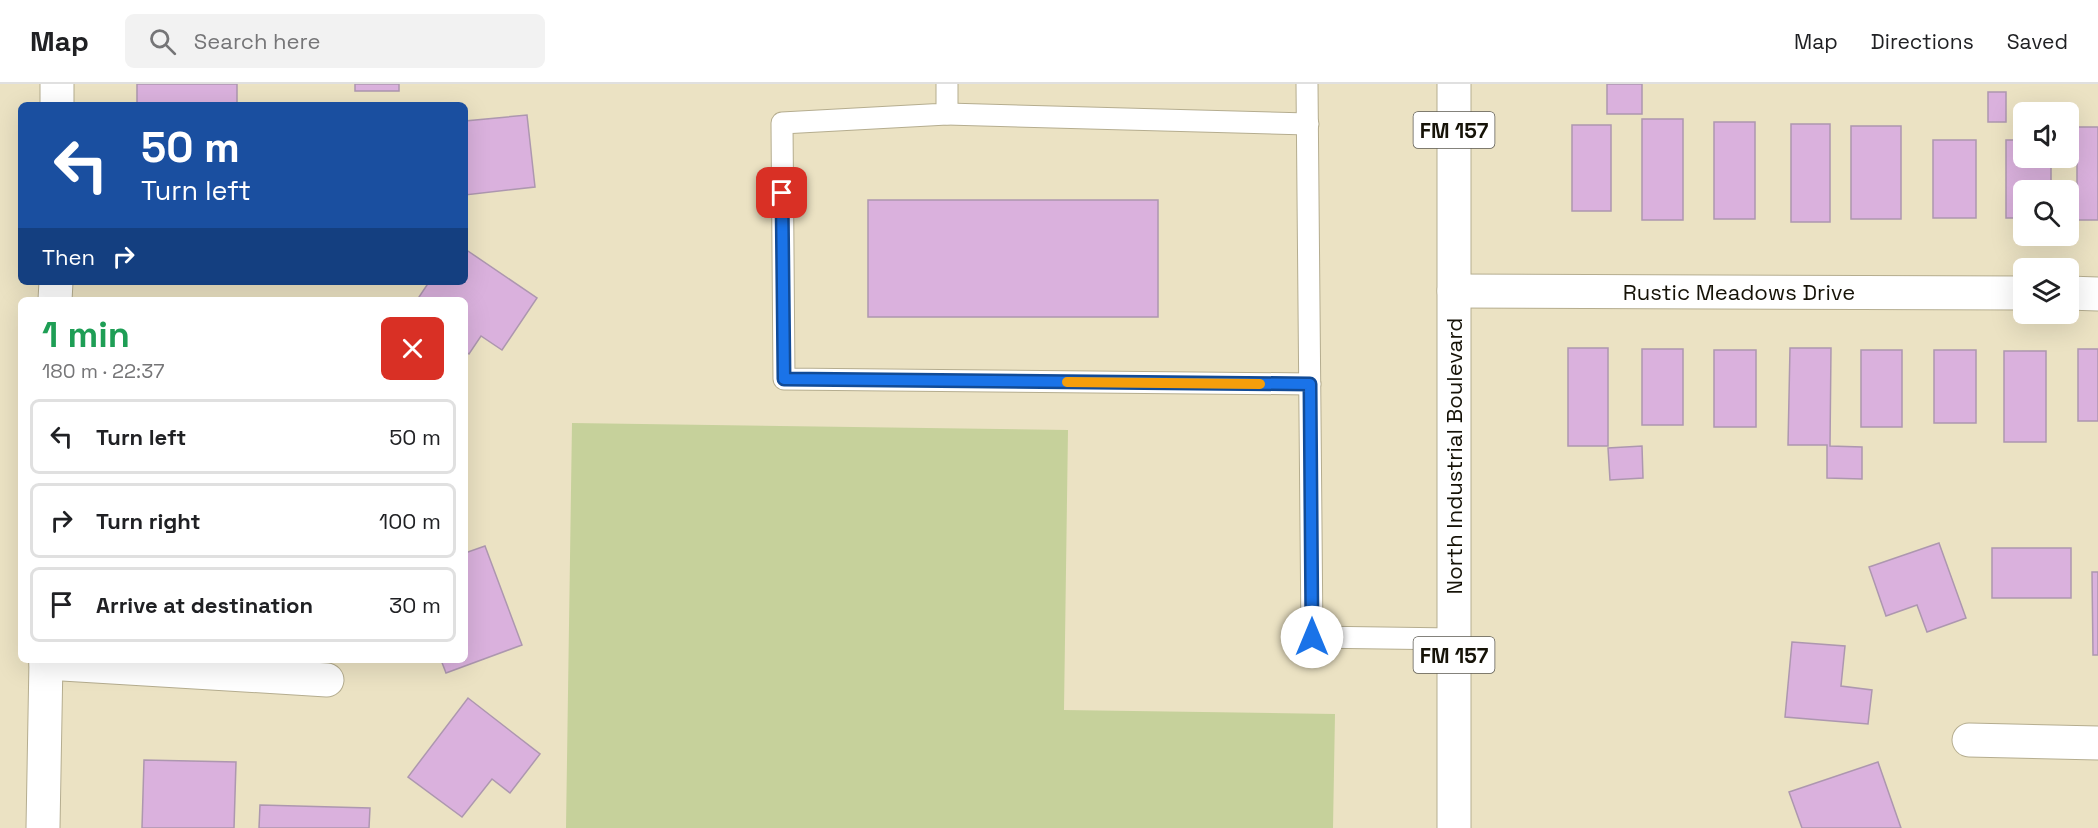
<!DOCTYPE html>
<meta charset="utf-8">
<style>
body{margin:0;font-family:"Space Grotesk",sans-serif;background:#f2f2f2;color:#202124;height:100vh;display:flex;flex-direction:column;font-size:22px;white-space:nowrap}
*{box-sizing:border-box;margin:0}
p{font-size:20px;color:#757577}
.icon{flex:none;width:33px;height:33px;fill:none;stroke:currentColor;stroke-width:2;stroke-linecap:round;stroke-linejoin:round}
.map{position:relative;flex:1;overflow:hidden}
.sheet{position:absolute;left:18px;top:213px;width:450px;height:366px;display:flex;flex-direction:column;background:#fff;border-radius:9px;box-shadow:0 6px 24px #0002}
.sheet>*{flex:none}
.banner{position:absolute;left:18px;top:18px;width:450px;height:183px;border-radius:9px;box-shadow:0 6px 24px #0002;background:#1a4fa0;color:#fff;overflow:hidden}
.buttons{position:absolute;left:2013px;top:18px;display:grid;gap:12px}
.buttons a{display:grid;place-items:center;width:66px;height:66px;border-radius:9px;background:#fff;box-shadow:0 6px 24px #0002;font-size:30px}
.pin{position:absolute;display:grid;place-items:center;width:51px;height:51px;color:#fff;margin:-26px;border-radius:12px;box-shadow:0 3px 9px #0006}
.me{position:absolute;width:66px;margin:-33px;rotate:0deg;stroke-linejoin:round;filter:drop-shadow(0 0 4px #0008)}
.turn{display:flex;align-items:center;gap:21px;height:126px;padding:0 24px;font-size:27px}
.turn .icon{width:78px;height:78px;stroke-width:2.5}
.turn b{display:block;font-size:42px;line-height:51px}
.then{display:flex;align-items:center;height:57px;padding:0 24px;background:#0003;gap:12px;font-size:22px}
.round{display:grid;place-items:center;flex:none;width:63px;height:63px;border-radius:9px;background:#f2f2f2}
.summary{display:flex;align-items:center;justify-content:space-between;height:102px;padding:0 24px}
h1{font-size:36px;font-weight:700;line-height:45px;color:#1e9e55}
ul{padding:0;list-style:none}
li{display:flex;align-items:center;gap:18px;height:75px;margin:0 12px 9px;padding:0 12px;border:3px solid #e0e0e0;border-radius:9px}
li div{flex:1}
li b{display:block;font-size:22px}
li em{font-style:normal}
header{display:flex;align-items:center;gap:36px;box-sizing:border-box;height:84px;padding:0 30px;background:#fff;border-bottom:2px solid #e0e0e0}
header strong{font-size:28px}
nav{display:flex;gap:33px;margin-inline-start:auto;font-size:21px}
.search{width:420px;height:54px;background:#f2f2f2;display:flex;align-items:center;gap:15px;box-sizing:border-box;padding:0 21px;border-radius:9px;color:#757577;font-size:22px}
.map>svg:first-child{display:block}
.green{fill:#c6d19b}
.building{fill:#dab1dd;stroke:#ad97af;stroke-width:1.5}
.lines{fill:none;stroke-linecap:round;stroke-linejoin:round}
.lane-casing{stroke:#b5ad8f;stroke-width:23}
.street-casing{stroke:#b5ad8f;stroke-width:35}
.primary-casing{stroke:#b5ad8f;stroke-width:35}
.lane{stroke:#fff;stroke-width:21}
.street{stroke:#fff;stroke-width:33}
.primary{stroke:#fff;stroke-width:33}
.route-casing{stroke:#114b97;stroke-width:15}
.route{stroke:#1a73e8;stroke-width:10}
.slow{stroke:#f59e0b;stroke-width:10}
.labels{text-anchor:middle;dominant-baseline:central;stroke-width:4.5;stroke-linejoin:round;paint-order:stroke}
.shield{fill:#fff;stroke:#5c5a52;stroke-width:1.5}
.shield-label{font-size:21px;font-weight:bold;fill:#161308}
.street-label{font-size:22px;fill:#161308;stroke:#fff}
</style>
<header>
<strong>Map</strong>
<div class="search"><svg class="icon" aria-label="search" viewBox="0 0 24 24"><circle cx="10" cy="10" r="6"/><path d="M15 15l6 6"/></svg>Search here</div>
<nav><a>Map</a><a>Directions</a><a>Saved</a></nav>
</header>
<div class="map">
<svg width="2098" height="744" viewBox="0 0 2098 744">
<rect width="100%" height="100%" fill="#ebe2c3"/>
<path class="green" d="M 572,339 L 1068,346 L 1064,626 L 1335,630 L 1333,744 L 566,744 Z"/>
<g class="building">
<rect x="137" y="0" width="100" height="21"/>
<rect x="355" y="0" width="44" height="7"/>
<rect x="1607" y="0" width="35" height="30"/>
<rect x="1988" y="8" width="18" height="30"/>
<path d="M 527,31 L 535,103 L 465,111 L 465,37 Z"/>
<rect x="1642" y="35" width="41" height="101"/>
<rect x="1714" y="38" width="41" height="97"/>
<rect x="1791" y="40" width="39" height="98"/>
<rect x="1572" y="41" width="39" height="86"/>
<rect x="1851" y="42" width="50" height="93"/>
<rect x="2077" y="43" width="21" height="93"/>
<rect x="1933" y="56" width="43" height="78"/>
<path d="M 2006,56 L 2024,56 L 2024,74 L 2051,74 L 2051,106 L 2024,106 L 2024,134 L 2006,134 Z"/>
<rect x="868" y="116" width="290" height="117"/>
<path d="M 465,165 L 537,214 L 502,266 L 481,252 L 469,270 L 465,267 L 465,216 L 417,216 L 429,198 L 465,198 Z"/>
<rect x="1568" y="264" width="40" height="98"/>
<path d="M 1790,264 L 1831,264 L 1830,362 L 1862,363 L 1862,395 L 1827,394 L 1827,361 L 1788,361 Z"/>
<rect x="1642" y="265" width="41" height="76"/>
<rect x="2078" y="265" width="20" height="72"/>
<rect x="1714" y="266" width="42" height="77"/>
<rect x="1861" y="266" width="41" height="77"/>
<rect x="1934" y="266" width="42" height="73"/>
<rect x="2004" y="267" width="42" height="91"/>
<path d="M 1642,362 L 1643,394 L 1610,396 L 1608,364 Z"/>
<path d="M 1939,459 L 1966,534 L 1927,548 L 1917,521 L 1886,532 L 1869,483 Z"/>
<path d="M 485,462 L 522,561 L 446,589 L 441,576 L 465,576 L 465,469 Z"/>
<rect x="1992" y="464" width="79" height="50"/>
<path d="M 2092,488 L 2098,488 L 2098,571 L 2093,571 Z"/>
<path d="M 1792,558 L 1845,562 L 1841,602 L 1872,606 L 1868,640 L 1785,633 Z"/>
<path d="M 468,614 L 540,670 L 510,709 L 492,695 L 462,733 L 408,693 Z"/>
<path d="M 144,676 L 236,678 L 234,744 L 142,744 Z"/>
<path d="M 1878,678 L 1901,744 L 1802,744 L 1789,708 Z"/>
<path d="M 260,721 L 370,724 L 369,744 L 259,744 Z"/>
</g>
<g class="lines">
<g class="lane-casing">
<g id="lane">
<path d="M 947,0 L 947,30 L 782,39 L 784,295 L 1310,300"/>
<path d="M 1307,0 L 1312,553 L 1454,555"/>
<path d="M 947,30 L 1308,40"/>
</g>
</g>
<g class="street-casing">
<g id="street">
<path d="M 57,0 L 57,21"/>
<path d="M 1454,207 L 2024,209"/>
<path d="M 2068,209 L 2098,210"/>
<path d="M 55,216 L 56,198"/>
<path d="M 46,579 L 327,596"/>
<path d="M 1969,656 L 2098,659"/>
<path d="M 43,744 L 46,576"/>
</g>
</g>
<g class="primary-casing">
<path id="primary" d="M 1454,0 L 1454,744"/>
</g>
<use href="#lane" class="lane"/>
<use href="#street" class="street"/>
<use href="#primary" class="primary"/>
</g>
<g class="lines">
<g class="route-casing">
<path id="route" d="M 782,109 L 784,295 L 1310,300 L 1312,553"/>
</g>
<use href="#route" class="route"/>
<path class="slow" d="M 1067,298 L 1260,300"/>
</g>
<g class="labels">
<g class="shield">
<rect x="1413.5" y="28" width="81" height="36" rx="4.5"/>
<rect x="1413.5" y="553" width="81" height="36" rx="4.5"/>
</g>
<g class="shield-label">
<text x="1454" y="46">FM 157</text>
<text x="1454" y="571">FM 157</text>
</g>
<g class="street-label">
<text x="1739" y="208">Rustic Meadows Drive</text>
<text transform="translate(1454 372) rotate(-90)">North Industrial Boulevard</text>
</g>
</g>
</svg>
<div class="buttons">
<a><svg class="icon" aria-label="sound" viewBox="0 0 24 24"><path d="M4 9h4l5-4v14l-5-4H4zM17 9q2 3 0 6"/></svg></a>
<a><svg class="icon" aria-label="search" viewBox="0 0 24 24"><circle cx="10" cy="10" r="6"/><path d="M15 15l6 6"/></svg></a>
<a><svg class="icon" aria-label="layers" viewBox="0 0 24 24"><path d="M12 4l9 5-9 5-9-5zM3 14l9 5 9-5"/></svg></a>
</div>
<div class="pin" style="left:782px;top:109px;background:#d93025"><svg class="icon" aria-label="arrive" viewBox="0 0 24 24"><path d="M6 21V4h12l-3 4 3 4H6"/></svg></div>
<svg class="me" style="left:1312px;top:553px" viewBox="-20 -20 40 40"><circle r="19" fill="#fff"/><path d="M0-13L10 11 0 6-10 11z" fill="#1a73e8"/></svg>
<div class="banner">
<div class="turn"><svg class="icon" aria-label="left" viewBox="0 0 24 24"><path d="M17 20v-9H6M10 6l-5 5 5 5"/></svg><div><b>50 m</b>Turn left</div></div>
<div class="then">Then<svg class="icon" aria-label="right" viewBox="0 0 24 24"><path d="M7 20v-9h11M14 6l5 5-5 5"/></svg></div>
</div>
<section class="sheet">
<div class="summary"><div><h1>1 min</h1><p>180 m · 22:37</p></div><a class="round" style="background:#d93025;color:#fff"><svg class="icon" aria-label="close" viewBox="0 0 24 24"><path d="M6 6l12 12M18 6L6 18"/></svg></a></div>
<ul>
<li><svg class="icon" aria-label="left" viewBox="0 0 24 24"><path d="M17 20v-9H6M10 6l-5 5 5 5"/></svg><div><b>Turn left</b></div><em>50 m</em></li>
<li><svg class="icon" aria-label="right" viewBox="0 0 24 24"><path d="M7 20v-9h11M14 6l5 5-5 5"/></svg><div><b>Turn right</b></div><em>100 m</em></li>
<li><svg class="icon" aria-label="arrive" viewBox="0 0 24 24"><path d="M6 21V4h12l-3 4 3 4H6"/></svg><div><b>Arrive at destination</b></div><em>30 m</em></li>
</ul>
</section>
</div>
